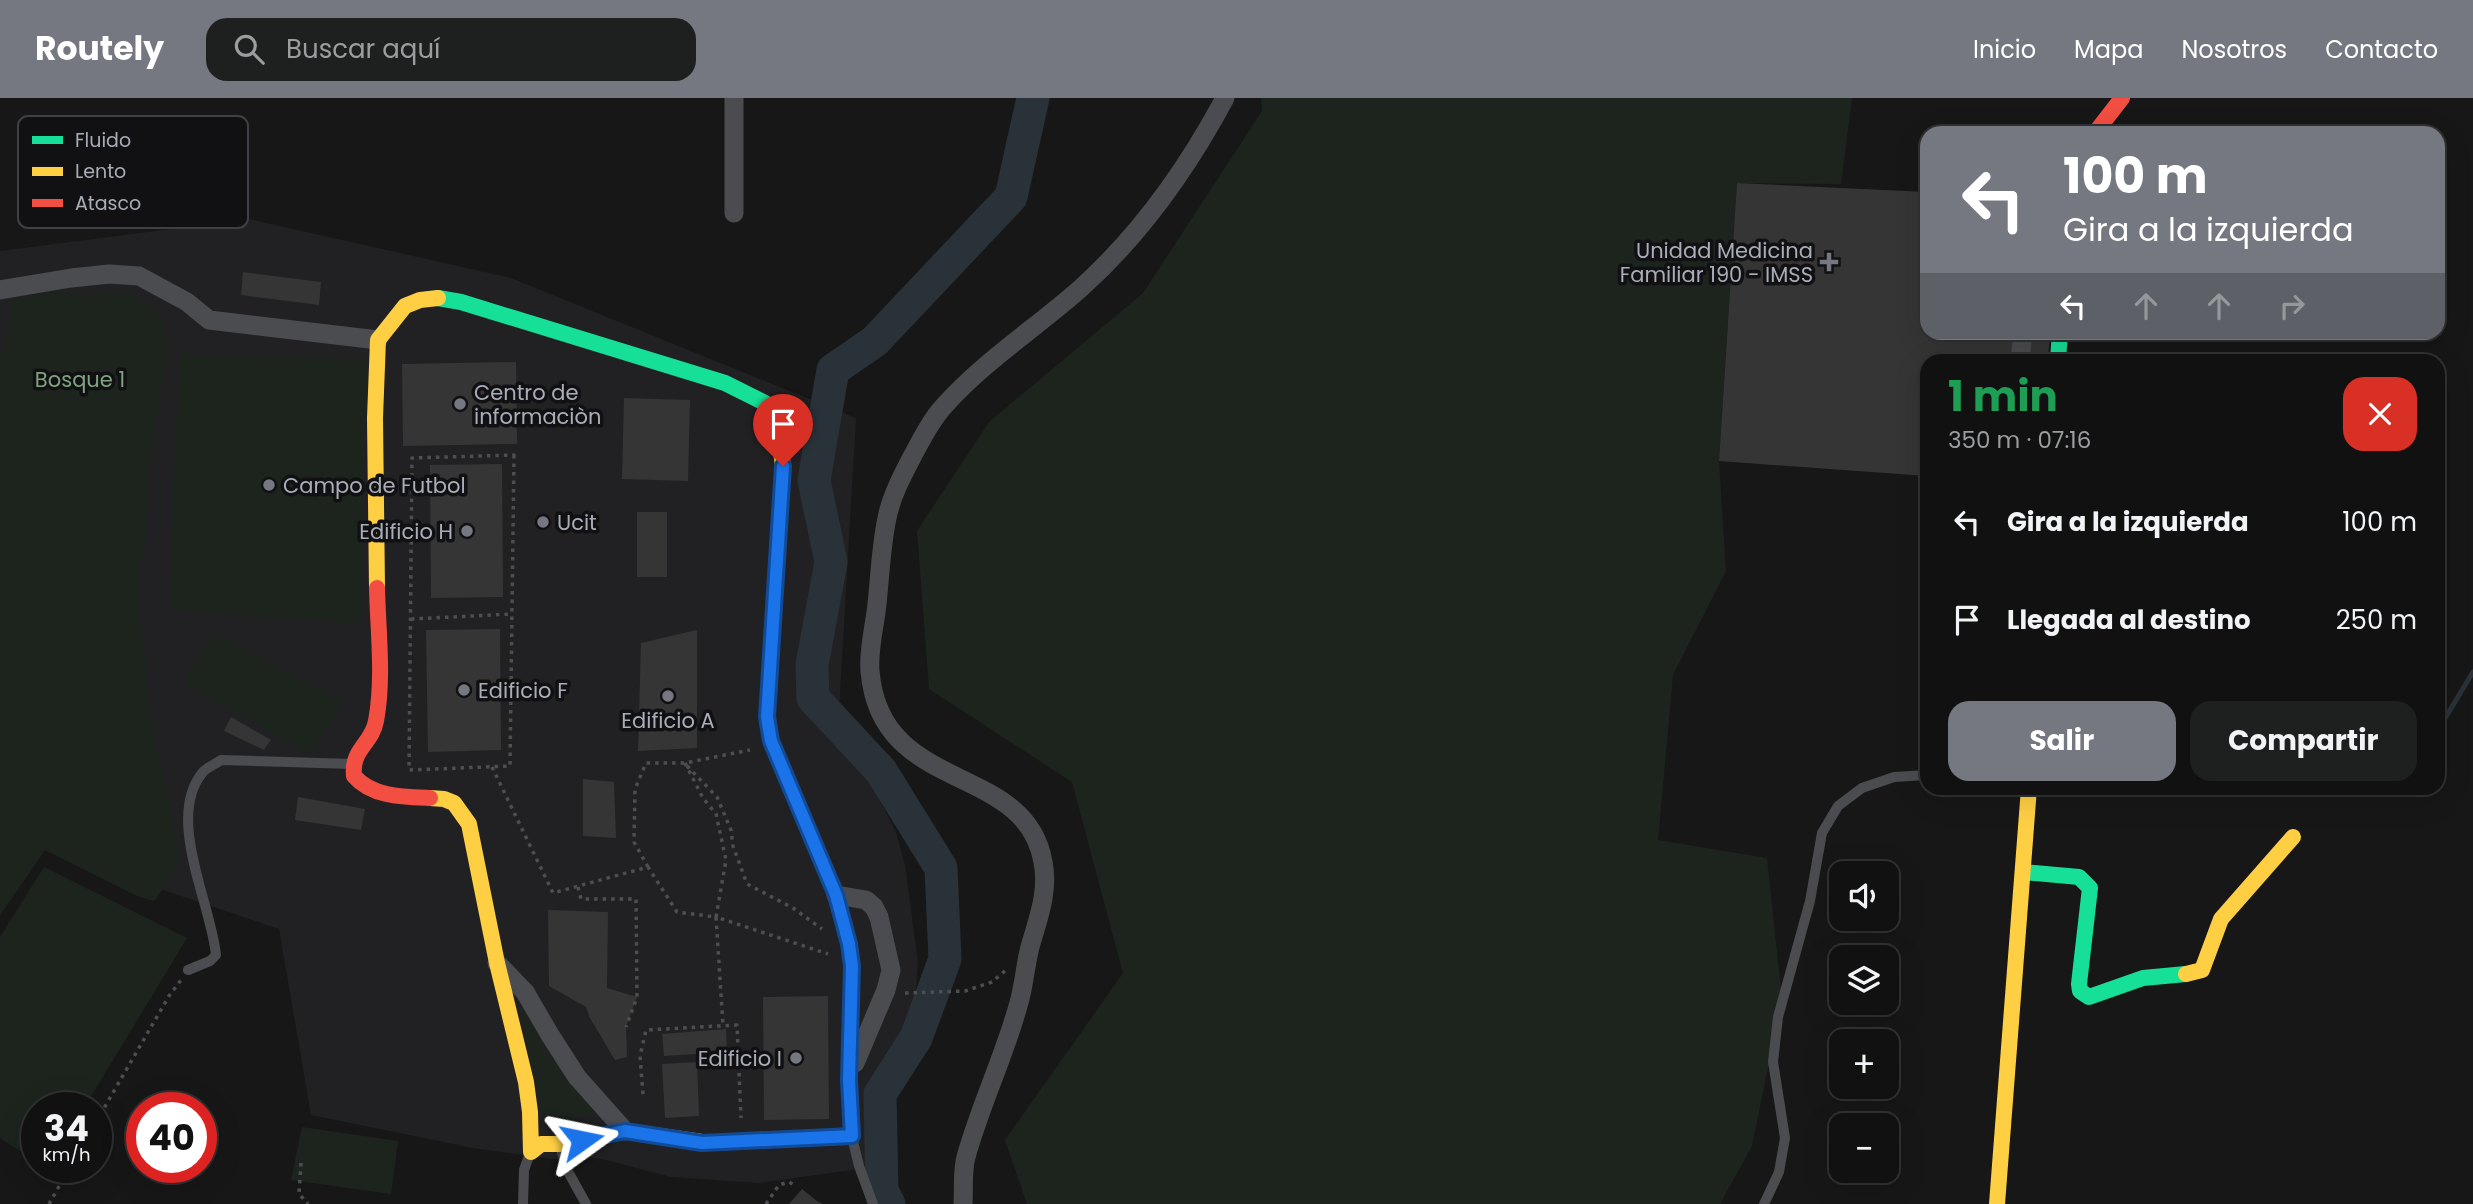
<!DOCTYPE html>
<html lang="es">
<meta charset="utf-8">
<style>
body{margin:0;font-family:Poppins,sans-serif;background:#1e1f1f;color:#f1f3f6;height:100vh;display:flex;flex-direction:column;font-size:26px;white-space:nowrap}
*{box-sizing:border-box;margin:0}
p{font-size:23px;color:#9c9d9f}
.icon{flex:none;width:38px;height:38px;fill:none;stroke:currentColor;stroke-width:2;stroke-linecap:round;stroke-linejoin:round}
.map{position:relative;flex:1;overflow:hidden}
.sheet{position:absolute;left:1920px;top:256px;width:525px;height:441px;display:flex;flex-direction:column;background:#111;border-radius:21px;box-shadow:0 7px 28px #0002,0 0 0 2px #303131}
.sheet>*{flex:none}
.guide{position:absolute;left:1920px;top:28px;width:525px;height:214px;border-radius:21px;box-shadow:0 7px 28px #0002,0 0 0 2px #303131;background:#757880;color:#fff;overflow:hidden}
.buttons{position:absolute;left:1829px;top:763px;display:grid;gap:14px}
.buttons a{display:grid;place-items:center;width:70px;height:70px;border-radius:14px;background:#111;box-shadow:0 7px 28px #0002,0 0 0 2px #303131;font-size:35px}
.speed{position:absolute;left:21px;top:994px;display:flex;gap:14px;font-size:35px;font-weight:700;text-align:center}
.speed>*{display:grid;place-content:center;width:91px;height:91px;border-radius:50%;background:#111;box-shadow:0 7px 28px #0002,0 0 0 2px #303131;line-height:1}
.speed small{font-size:18px;font-weight:400}
.speed .limit{border:10px solid #d22;background:#fff;color:#111}
.pin{position:absolute;display:grid;place-items:center;width:60px;height:60px;color:#fff;margin:-72px -30px;border-radius:50% 50% 50% 0;rotate:-45deg;box-shadow:0 0 7px #0007}
.pin .icon{rotate:45deg}
.me{position:absolute;width:77px;margin:-38px;rotate:78deg;stroke-linejoin:round;filter:drop-shadow(0 0 5px #0008)}
.turn{display:flex;align-items:center;gap:24px;height:147px;padding:0 28px;font-size:32px}
.turn .icon{width:91px;height:91px;stroke-width:2.5}
.turn b{display:block;font-size:49px;line-height:60px}
.lanes{display:flex;align-items:center;height:66px;padding:0 28px;background:#0003;justify-content:center;gap:35px;direction:ltr}
.lanes .off{opacity:.35}
.round{display:grid;place-items:center;flex:none;width:74px;height:74px;border-radius:21px;background:#1e1f1f}
.head{display:flex;align-items:center;justify-content:space-between;height:119px;padding:0 28px}
h1{font-size:42px;font-weight:700;line-height:52px;color:#1e9e55}
.primary-button{display:flex;gap:14px;margin-top:auto;padding:14px 28px}
.primary-button a{flex:1;height:80px;border-radius:21px;background:#757880;color:#fff;font-size:28px;font-weight:700;line-height:80px;text-align:center}
.primary-button a+a{background:#1e1f1f;color:#f1f3f6}
ul{padding:0;list-style:none}
li{display:flex;align-items:center;gap:21px;height:98px;padding:0 28px}
li div{flex:1}
li b{display:block;font-size:26px}
li em{font-style:normal}
header{display:flex;align-items:center;gap:42px;box-sizing:border-box;height:98px;padding:0 35px;background:#757880;color:#fff}
header strong{font-size:33px}
nav{display:flex;gap:38px;margin-inline-start:auto;font-size:24px}
.search{width:490px;height:63px;background:#1e1f1f;display:flex;align-items:center;gap:18px;box-sizing:border-box;padding:0 24px;border-radius:21px;color:#9c9d9f;font-size:26px}
.map>svg:first-child{display:block}
.built{fill:#212123}
.green{fill:#1d241e}
.lines{fill:none;stroke-linecap:round;stroke-linejoin:round}
.stream{stroke:#2a3239;stroke-width:5}
.river{stroke:#2a3239;stroke-width:33}
.building{fill:#353536}
.path{stroke:#4d4e52;stroke-width:3.5;stroke-dasharray:3.5 5;stroke-linecap:butt}
.lane{stroke:#4b4c50;stroke-width:10}
.street{stroke:#4b4c50;stroke-width:19}
.fast{stroke:#16e098;stroke-width:16}
.slow{stroke:#ffcf43;stroke-width:16}
.jam{stroke:#f24e42;stroke-width:16}
.route-casing{stroke:#114b97;stroke-width:18}
.route{stroke:#1a73e8;stroke-width:12}
.poi-dot{fill:#757880;stroke:#111113;stroke-width:2.5}
.labels{text-anchor:middle;dominant-baseline:central;stroke-width:7;stroke-linejoin:round;paint-order:stroke}
.poi-label{font-size:21px;fill:#a8adb8;stroke:#111113;text-anchor:start}
.park-label{font-size:21px;fill:#7fa381;stroke:#111113}
.key{fill:#111113;stroke:#3e4045;stroke-width:2}
.key-label{font-size:19px;fill:#a8adb8}
</style>
<header>
<strong>Routely</strong>
<div class="search"><svg class="icon" aria-label="search" viewBox="0 0 24 24"><circle cx="10" cy="10" r="6"/><path d="M15 15l6 6"/></svg>Buscar aquí</div>
<nav><a>Inicio</a><a>Mapa</a><a>Nosotros</a><a>Contacto</a></nav>
</header>
<div class="map">
<svg width="2473" height="1106" viewBox="0 0 2473 1106">
<rect width="100%" height="100%" fill="#171717"/>
<path class="built" d="M 249,121 L 511,180 L 856,320 L 837,648 L 870,683 L 896,734 L 905,767 L 918,865 L 913,932 L 880,996 L 881,1068 L 759,1085 L 671,1079 L 598,1060 L 552,1061 L 473,1050 L 311,1017 L 279,831 L 45,752 L 0,817 L 0,153 Z"/>
<g class="green">
<path d="M 1261,0 L 1852,0 L 1841,86 L 1737,85 L 1719,363 L 1726,473 L 1673,577 L 1658,742 L 1767,760 L 1782,901 L 1752,1048 L 1720,1106 L 1027,1106 L 1005,1042 L 1123,875 L 1072,684 L 929,591 L 917,433 L 989,324 L 1143,195 L 1262,13 Z"/>
<path d="M 55,194 L 91,198 L 110,194 L 131,198 L 150,207 L 164,227 L 168,254 L 151,354 L 145,451 L 138,485 L 149,610 L 180,756 L 172,778 L 154,803 L 137,798 L 45,752 L 0,817 L 0,260 L 10,228 L 9,202 Z"/>
<path d="M 179,256 L 368,262 L 361,526 L 169,512 Z"/>
<path d="M 214,536 L 342,603 L 312,657 L 184,585 Z"/>
<path d="M 44,769 L 187,840 L 84,1010 L 37,1010 L 37,1064 L 0,1040 L 0,839 Z"/>
<path d="M 521,897 L 546,952 L 596,1015 L 590,1019 L 544,1023 L 523,924 Z"/>
<path d="M 302,1029 L 398,1043 L 391,1096 L 291,1082 Z"/>
</g>
<g class="lines">
<path class="stream" d="M 2438,632 L 2473,574"/>
<path class="river" d="M 889,1106 L 882,1093 L 880,996 L 916,940 L 945,861 L 941,770 L 881,673 L 813,600 L 812,567 L 831,464 L 814,382 L 833,272 L 875,243 L 1011,99 L 1033,0"/>
</g>
<g class="building">
<path d="M 1737,85 L 1927,94 L 1927,234 L 2050,234 L 2048,262 L 1927,262 L 1927,378 L 1719,363 Z"/>
<path d="M 243,174 L 321,184 L 319,207 L 241,197 Z"/>
<path d="M 516,264 L 517,346 L 403,348 L 402,266 Z"/>
<path d="M 624,300 L 690,302 L 688,383 L 622,381 Z"/>
<path d="M 502,366 L 503,499 L 431,500 L 430,367 Z"/>
<rect x="637" y="414" width="30" height="65"/>
<path d="M 500,531 L 501,652 L 428,654 L 426,532 Z"/>
<path d="M 697,532 L 697,650 L 638,653 L 641,545 Z"/>
<path d="M 231,619 L 271,642 L 264,652 L 224,633 Z"/>
<path d="M 583,681 L 614,684 L 616,740 L 583,738 Z"/>
<path d="M 298,699 L 365,711 L 361,732 L 295,722 Z"/>
<path d="M 548,812 L 608,814 L 607,890 L 637,899 L 626,929 L 627,959 L 615,962 L 590,920 L 586,909 L 549,888 Z"/>
<path d="M 828,898 L 829,1021 L 764,1022 L 763,899 Z"/>
<path d="M 726,931 L 727,954 L 664,958 L 662,936 Z"/>
<path d="M 697,964 L 699,1018 L 665,1020 L 662,966 Z"/>
<path d="M 802,1091 L 817,1103 L 823,1106 L 789,1106 Z"/>
</g>
<g class="lines">
<g class="path">
<path d="M 514,357 L 510,668 L 409,672 L 412,360 Z"/>
<path d="M 411,521 L 512,516"/>
<path d="M 685,665 L 703,700 L 716,716 L 726,762 L 716,819 L 828,856"/>
<path d="M 687,668 L 717,699 L 731,732 L 733,748 L 747,786 L 793,810 L 822,831"/>
<path d="M 492,669 L 553,795 L 648,769 L 677,814 L 716,819 L 723,927"/>
<path d="M 648,769 L 634,744 L 635,691 L 646,665 L 685,665 L 750,652"/>
<path d="M 578,789 L 581,801 L 636,801 L 637,899 L 626,929"/>
<path d="M 905,895 L 965,893 L 992,884 L 1006,872"/>
<path d="M 643,996 L 640,958 L 646,932 L 737,927 L 741,1020"/>
<path d="M 96,1024 L 169,898 L 181,882"/>
<path d="M 301,1065 L 299,1096 L 308,1106"/>
<path d="M 49,1106 L 70,1069"/>
<path d="M 766,1106 L 779,1087 L 789,1084 L 796,1088"/>
</g>
<g class="lane">
<path d="M 188,872 L 210,863 L 216,857 C 211,805 165,719 203,674 C 207,669 216,666 221,662 L 352,666"/>
<path d="M 852,1039 L 859,1068 L 873,1106"/>
<path d="M 560,1047 L 566,1070 L 586,1106"/>
<path d="M 523,1106 L 524,1072 L 530,1055"/>
<path d="M 1764,1106 L 1779,1074 L 1785,1040 L 1773,964 L 1778,919 L 1810,803 L 1822,735 L 1838,708 L 1862,690 L 1894,679 L 1927,677"/>
</g>
<g class="street">
<path d="M 734,115 L 734,0"/>
<path d="M 0,192 L 71,180 L 109,176 L 139,178 L 187,204 L 209,222 L 378,242"/>
<path d="M 2020,262 L 2023,234"/>
<path d="M 836,797 L 866,802 L 874,809 L 879,819 L 891,872 L 886,892 L 855,965"/>
<path d="M 497,865 L 525,894 L 550,937 L 577,979 L 625,1033"/>
<path d="M 963,1106 C 964,1091 962,1074 966,1059 C 980,1008 1004,959 1018,908 C 1024,889 1025,868 1030,849 C 1038,821 1049,793 1043,764 C 1026,663 880,698 870,573 C 868,552 875,527 877,506 C 880,478 881,448 887,420 C 891,399 902,378 912,359 C 921,342 931,322 944,308 C 984,263 1036,230 1081,190 C 1141,136 1187,71 1225,0"/>
</g>
<g class="fast">
<path d="M 438,200 L 461,204 L 725,285 L 765,305 L 769,310"/>
<path d="M 2058,262 L 2060,234"/>
<path d="M 2023,774 L 2079,779 L 2090,790 L 2079,886 L 2080,893 L 2089,899 L 2143,880 L 2186,876"/>
</g>
<g class="slow">
<path d="M 377,490 L 375,320 L 378,242 L 405,208 L 420,202 L 438,200"/>
<path d="M 768,603 L 783,368 L 776,318 L 769,310"/>
<path d="M 430,700 L 444,701 L 454,705 L 469,726 L 497,865 L 526,984 L 530,1014 L 531,1054 L 541,1046 L 560,1046 L 625,1033 L 709,1045"/>
<path d="M 2186,876 L 2202,872 L 2221,821 L 2293,739"/>
<path d="M 1997,1106 L 2029,690"/>
</g>
<g class="jam">
<path d="M 2095,35 L 2122,0"/>
<path d="M 377,490 C 378,534 384,580 376,623 C 372,646 351,651 354,678 C 372,699 403,699 430,700"/>
<path d="M 709,1045 L 852,1038 L 849,982 L 852,868 L 849,846 L 836,797 L 771,643 L 767,619 L 768,603"/>
</g>
</g>
<g class="lines">
<g class="route-casing">
<path id="route" d="M 582,1042 L 625,1033 L 702,1045 L 852,1038 L 849,982 L 852,868 L 849,846 L 836,797 L 771,643 L 767,619 L 783,368"/>
</g>
<use href="#route" class="route"/>
</g>
<g class="poi-dot">
<path d="M1825.5 153.5h7v7h7v7h-7v7h-7v-7h-7v-7h7z"/>
<circle cx="460" cy="306" r="7"/>
<circle cx="269" cy="387" r="7"/>
<circle cx="543" cy="424" r="7"/>
<circle cx="467" cy="433" r="7"/>
<circle cx="464" cy="592" r="7"/>
<circle cx="668" cy="598" r="7"/>
<circle cx="796" cy="960" r="7"/>
</g>
<g class="labels">
<g class="poi-label">
<text x="1813" y="152" text-anchor="end">Unidad Medicina<tspan x="1813" dy="24">Familiar 190 - IMSS</tspan></text>
<text x="474" y="294">Centro de<tspan x="474" dy="24">informaciòn</tspan></text>
<text x="283" y="387">Campo de Futbol</text>
<text x="557" y="424">Ucit</text>
<text x="453" y="433" text-anchor="end">Edificio H</text>
<text x="478" y="592">Edificio F</text>
<text x="668" y="622" text-anchor="middle">Edificio A</text>
<text x="782" y="960" text-anchor="end">Edificio I</text>
</g>
<g class="park-label">
<text x="80" y="281">Bosque 1</text>
</g>
</g>
<rect x="18" y="18" width="230" height="112" rx="10" class="key"/>
<rect x="32" y="38" width="31" height="8" fill="#16e098"/>
<rect x="32" y="69" width="31" height="9" fill="#ffcf43"/>
<rect x="32" y="101" width="31" height="8" fill="#f24e42"/>
<g class="key-label">
<text x="75" y="49">Fluido</text>
<text x="75" y="80">Lento</text>
<text x="75" y="112">Atasco</text>
</g>
</svg>
<div class="buttons">
<a><svg class="icon" aria-label="sound" viewBox="0 0 24 24"><path d="M4 9h4l5-4v14l-5-4H4zM17 9q2 3 0 6"/></svg></a>
<a><svg class="icon" aria-label="layers" viewBox="0 0 24 24"><path d="M12 4l9 5-9 5-9-5zM3 14l9 5 9-5"/></svg></a>
<a>+</a>
<a>−</a>
</div>
<div class="speed"><div>34<small>km/h</small></div><div class="limit">40</div></div>
<div class="pin" style="left:783px;top:368px;background:#d93025"><svg class="icon" aria-label="arrive" viewBox="0 0 24 24"><path d="M6 21V4h12l-3 4 3 4H6"/></svg></div>
<svg class="me" style="left:582px;top:1042px" viewBox="-20 -20 40 40"><path d="M0-17L14 15 0 8-14 15z" fill="#1a73e8" stroke="#fff" stroke-width="4"/></svg>
<div class="guide">
<div class="turn"><svg class="icon" aria-label="left" viewBox="0 0 24 24"><path d="M17 20v-9H6M10 6l-5 5 5 5"/></svg><div><b>100 m</b>Gira a la izquierda</div></div>
<div class="lanes"><svg class="icon" aria-label="left" viewBox="0 0 24 24"><path d="M17 20v-9H6M10 6l-5 5 5 5"/></svg><svg class="icon off" aria-label="ahead" viewBox="0 0 24 24"><path d="M12 20V5M6 11l6-6 6 6"/></svg><svg class="icon off" aria-label="ahead" viewBox="0 0 24 24"><path d="M12 20V5M6 11l6-6 6 6"/></svg><svg class="icon off" aria-label="right" viewBox="0 0 24 24"><path d="M7 20v-9h11M14 6l5 5-5 5"/></svg></div>
</div>
<section class="sheet">
<div class="head"><div><h1>1 min</h1><p>350 m · 07:16</p></div><a class="round" style="background:#d93025;color:#fff"><svg class="icon" aria-label="close" viewBox="0 0 24 24"><path d="M6 6l12 12M18 6L6 18"/></svg></a></div>
<ul>
<li><svg class="icon" aria-label="left" viewBox="0 0 24 24"><path d="M17 20v-9H6M10 6l-5 5 5 5"/></svg><div><b>Gira a la izquierda</b></div><em>100 m</em></li>
<li><svg class="icon" aria-label="arrive" viewBox="0 0 24 24"><path d="M6 21V4h12l-3 4 3 4H6"/></svg><div><b>Llegada al destino</b></div><em>250 m</em></li>
</ul>
<div class="primary-button"><a>Salir</a><a>Compartir</a></div>
</section>
</div>
